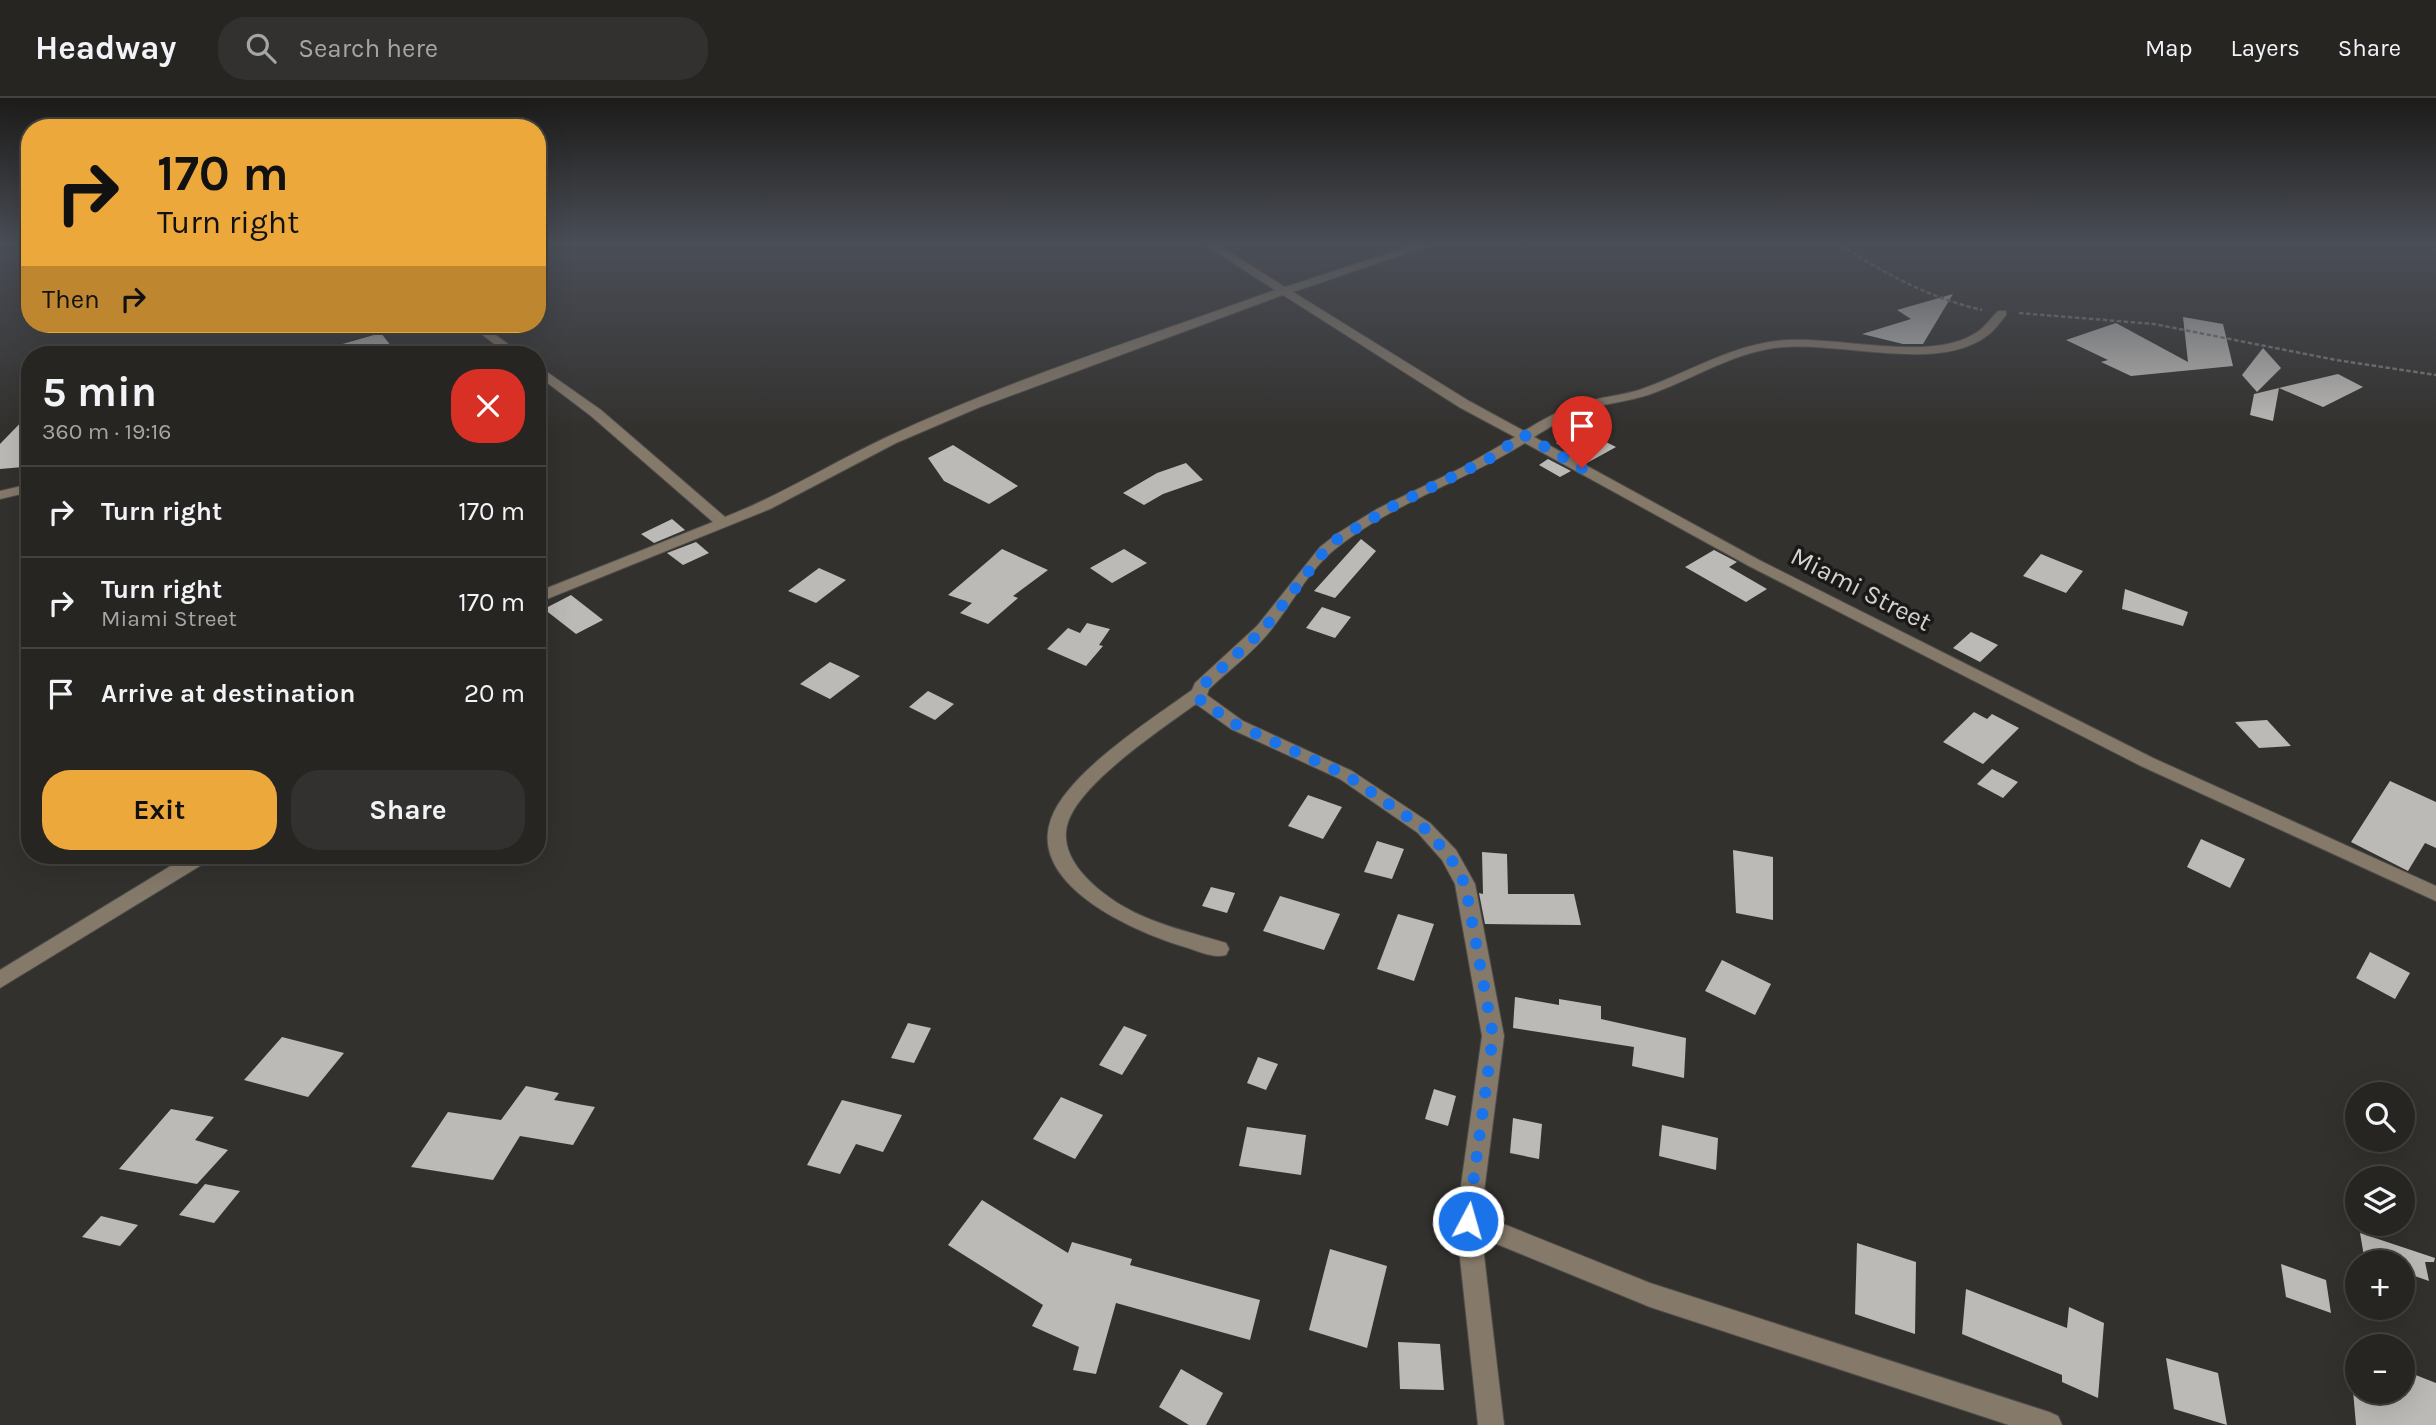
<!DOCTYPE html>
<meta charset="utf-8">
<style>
body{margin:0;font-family:Karla,sans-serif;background:#32312f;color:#f1f3f6;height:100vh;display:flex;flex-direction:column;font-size:26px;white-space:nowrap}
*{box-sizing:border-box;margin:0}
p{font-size:23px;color:#a4a5a5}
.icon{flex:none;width:38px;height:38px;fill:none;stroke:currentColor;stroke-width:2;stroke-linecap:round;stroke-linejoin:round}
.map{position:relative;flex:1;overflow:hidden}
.details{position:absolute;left:21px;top:248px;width:525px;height:518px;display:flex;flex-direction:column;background:#262522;border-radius:28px;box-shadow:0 7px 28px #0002,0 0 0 2px #424240}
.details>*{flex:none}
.top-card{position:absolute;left:21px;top:21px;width:525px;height:214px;border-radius:28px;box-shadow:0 7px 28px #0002,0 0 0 2px #424240;background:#eda83b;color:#111;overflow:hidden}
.tools{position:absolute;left:2345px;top:984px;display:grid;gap:14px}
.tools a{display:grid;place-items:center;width:70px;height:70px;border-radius:50%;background:#262522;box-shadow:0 7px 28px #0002,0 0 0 2px #424240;font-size:35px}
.pin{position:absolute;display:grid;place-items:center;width:60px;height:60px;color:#fff;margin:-72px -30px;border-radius:50% 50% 50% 0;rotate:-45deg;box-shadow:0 0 7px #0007}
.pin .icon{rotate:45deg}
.me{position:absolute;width:77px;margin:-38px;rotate:6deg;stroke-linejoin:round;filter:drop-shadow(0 0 5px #0008)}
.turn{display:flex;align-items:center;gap:24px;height:147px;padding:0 21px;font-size:32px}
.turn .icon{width:91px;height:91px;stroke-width:2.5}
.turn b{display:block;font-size:49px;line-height:60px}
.then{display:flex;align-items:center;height:66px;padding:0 21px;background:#0003;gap:14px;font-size:26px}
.round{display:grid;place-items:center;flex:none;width:74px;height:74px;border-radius:28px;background:#32312f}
.head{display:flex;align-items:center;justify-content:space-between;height:119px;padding:0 21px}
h1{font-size:42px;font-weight:700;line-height:52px}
.primary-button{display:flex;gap:14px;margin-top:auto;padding:14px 21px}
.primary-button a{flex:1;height:80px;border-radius:28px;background:#eda83b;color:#111;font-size:28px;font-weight:700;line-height:80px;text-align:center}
.primary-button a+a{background:#32312f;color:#f1f3f6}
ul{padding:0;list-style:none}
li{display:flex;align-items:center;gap:21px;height:91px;padding:0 21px;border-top:2px solid #424240}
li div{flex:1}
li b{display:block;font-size:26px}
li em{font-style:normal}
header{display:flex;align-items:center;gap:42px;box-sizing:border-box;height:98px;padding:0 35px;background:#262522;border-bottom:2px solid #424240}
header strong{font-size:33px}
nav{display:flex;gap:38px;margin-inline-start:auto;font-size:24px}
.search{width:490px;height:63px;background:#32312f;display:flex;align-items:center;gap:18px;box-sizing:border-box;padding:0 24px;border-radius:28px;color:#a4a5a5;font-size:26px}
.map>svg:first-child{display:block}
.building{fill:#bcbab6}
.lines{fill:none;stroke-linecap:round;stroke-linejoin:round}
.minor-casing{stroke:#504e4b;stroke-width:2}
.path{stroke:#787774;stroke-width:2.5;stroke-dasharray:4.5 2.5;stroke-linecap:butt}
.minor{fill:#85796a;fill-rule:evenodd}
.route{stroke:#1a73e8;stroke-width:12;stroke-dasharray:0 21.6}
.labels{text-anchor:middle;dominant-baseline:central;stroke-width:7;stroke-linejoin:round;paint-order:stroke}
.street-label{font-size:26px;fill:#d3d2d0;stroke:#1a1918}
</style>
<header>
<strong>Headway</strong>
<div class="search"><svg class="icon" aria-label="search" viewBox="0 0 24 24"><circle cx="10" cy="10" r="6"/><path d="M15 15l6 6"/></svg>Search here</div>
<nav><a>Map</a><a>Layers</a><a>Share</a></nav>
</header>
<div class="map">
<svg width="2436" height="1327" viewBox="0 0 2436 1327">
<rect width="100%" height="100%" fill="#33312e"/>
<g class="building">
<path d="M 1953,196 L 1923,246 L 1903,246 L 1862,236 L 1911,221 L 1897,212 Z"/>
<path d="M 2183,219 L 2223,226 L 2233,268 L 2131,278 L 2101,264 L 2108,262 L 2066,242 L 2116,225 L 2188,264 Z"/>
<path d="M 381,235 L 398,257 L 325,257 L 325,251 Z"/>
<path d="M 2263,250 L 2281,270 L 2257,294 L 2242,277 Z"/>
<path d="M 2338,276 L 2363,289 L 2323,309 L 2279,290 Z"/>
<path d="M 2279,290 L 2273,323 L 2250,317 L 2254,296 Z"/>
<path d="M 30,315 L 30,361 L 23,369 L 0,371 L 0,346 Z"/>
<path d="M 1580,331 L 1616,349 L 1587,365 L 1556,345 Z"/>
<path d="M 953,347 L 1018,388 L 989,406 L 944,383 L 928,360 Z"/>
<path d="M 1548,361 L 1571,373 L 1560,379 L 1539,367 Z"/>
<path d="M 1186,365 L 1203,382 L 1163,396 L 1144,407 L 1123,395 L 1157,375 Z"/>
<path d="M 672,421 L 685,432 L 654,445 L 641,436 Z"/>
<path d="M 1361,441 L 1376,453 L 1335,500 L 1314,493 Z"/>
<path d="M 696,444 L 709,455 L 683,467 L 667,455 Z"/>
<path d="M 1002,451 L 1048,472 L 1013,498 L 1018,500 L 988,526 L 960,515 L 972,505 L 948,497 Z"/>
<path d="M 1124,451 L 1147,465 L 1112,485 L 1090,470 Z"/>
<path d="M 1714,452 L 1737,464 L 1729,469 L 1767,491 L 1746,504 L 1685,469 Z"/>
<path d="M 2041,456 L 2083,473 L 2066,495 L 2023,478 Z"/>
<path d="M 819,470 L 846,482 L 816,505 L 788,493 Z"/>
<path d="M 2125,491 L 2188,514 L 2183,528 L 2122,511 Z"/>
<path d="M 571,497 L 603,522 L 576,536 L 544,511 Z"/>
<path d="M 1322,509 L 1351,519 L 1335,540 L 1306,530 Z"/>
<path d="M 1087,525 L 1110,531 L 1099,547 L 1103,548 L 1086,568 L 1047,551 L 1068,530 L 1080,535 Z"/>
<path d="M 1971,534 L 1998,547 L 1980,564 L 1953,550 Z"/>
<path d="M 830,564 L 860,578 L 830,601 L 800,586 Z"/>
<path d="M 928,593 L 954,606 L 935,622 L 909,609 Z"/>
<path d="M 1974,614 L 1987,621 L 1992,616 L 2019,630 L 1983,666 L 1943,644 Z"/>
<path d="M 2267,622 L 2291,648 L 2259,650 L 2235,624 Z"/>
<path d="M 1992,671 L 2018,684 L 2003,700 L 1977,686 Z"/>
<path d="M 2390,683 L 2436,704 L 2436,750 L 2425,745 L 2408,773 L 2351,744 Z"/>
<path d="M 1308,697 L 1342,709 L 1323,741 L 1288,728 Z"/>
<path d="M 2201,741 L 2245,761 L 2230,790 L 2187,769 Z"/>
<path d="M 1377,743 L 1404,751 L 1392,781 L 1364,774 Z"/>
<path d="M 1733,752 L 1773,759 L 1773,822 L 1736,815 Z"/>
<path d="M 1482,754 L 1507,756 L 1508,796 L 1574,796 L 1581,827 L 1485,826 L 1479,795 L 1483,796 Z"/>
<path d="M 1211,789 L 1235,795 L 1227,815 L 1202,808 Z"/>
<path d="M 1280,798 L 1340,816 L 1324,852 L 1263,833 Z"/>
<path d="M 1398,816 L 1434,826 L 1414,883 L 1377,871 Z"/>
<path d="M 2370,854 L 2410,875 L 2395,901 L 2356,880 Z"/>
<path d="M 1722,862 L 1771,886 L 1755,917 L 1705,893 Z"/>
<path d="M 1515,899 L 1559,907 L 1559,901 L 1601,908 L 1601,921 L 1686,940 L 1684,980 L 1632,968 L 1634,949 L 1513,930 Z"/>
<path d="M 908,925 L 931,930 L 914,965 L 891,960 Z"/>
<path d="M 1124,928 L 1147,937 L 1122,977 L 1099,967 Z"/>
<path d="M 282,939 L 344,955 L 308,999 L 244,982 Z"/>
<path d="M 1258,959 L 1278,966 L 1266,992 L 1247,985 Z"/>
<path d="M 526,988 L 559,995 L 554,1002 L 595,1009 L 573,1047 L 520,1038 L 493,1082 L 411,1069 L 448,1014 L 501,1022 Z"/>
<path d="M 1434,991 L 1456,998 L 1448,1028 L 1425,1021 Z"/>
<path d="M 1061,999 L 1103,1017 L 1075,1061 L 1033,1041 Z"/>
<path d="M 842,1002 L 902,1017 L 883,1054 L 856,1046 L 840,1076 L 807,1067 Z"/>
<path d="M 171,1011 L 214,1019 L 195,1042 L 228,1052 L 197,1086 L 119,1071 Z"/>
<path d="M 1513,1020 L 1542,1026 L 1539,1061 L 1510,1055 Z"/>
<path d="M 1662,1027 L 1718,1040 L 1716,1072 L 1659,1058 Z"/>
<path d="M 1247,1029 L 1306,1037 L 1301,1077 L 1239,1068 Z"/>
<path d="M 205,1086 L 240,1093 L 214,1125 L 179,1117 Z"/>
<path d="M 982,1102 L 1068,1155 L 1072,1144 L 1132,1161 L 1130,1167 L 1260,1202 L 1250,1242 L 1116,1205 L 1096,1276 L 1073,1272 L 1079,1249 L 1032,1228 L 1043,1207 L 948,1147 Z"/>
<path d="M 101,1118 L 138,1127 L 120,1148 L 82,1139 Z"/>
<path d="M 2360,1135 L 2435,1160 L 2434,1164 L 2425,1164 L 2429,1183 L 2403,1174 L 2403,1164 L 2365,1164 Z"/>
<path d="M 1857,1145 L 1916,1164 L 1915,1236 L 1855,1216 Z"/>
<path d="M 1330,1151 L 1387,1168 L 1367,1250 L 1309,1232 Z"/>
<path d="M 2281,1166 L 2326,1182 L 2331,1215 L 2286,1199 Z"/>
<path d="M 1966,1191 L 2067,1230 L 2069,1209 L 2104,1225 L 2098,1300 L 2062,1284 L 2062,1277 L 1962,1236 Z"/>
<path d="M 1398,1244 L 1440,1246 L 1444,1292 L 1400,1291 Z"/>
<path d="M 2166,1260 L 2218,1275 L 2227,1327 L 2174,1311 Z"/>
<path d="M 1181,1271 L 1223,1295 L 1206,1327 L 1189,1327 L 1159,1309 Z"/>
<path d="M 2403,1272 L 2436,1285 L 2436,1327 L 2356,1327 L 2353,1293 L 2403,1293 Z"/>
</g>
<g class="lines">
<g class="minor-casing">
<g id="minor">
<path d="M 1205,147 L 1218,147 L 1285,189 L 1414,147 L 1431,147 L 1293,194 L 1469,303 L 1524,333 C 1542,322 1561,311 1581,305 C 1600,299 1620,298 1639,292 C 1683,277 1722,252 1769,244 C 1828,233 1932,269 1980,232 C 1986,227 1992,219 1998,213 L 2006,213 L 2006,217 C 2000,224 1995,232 1988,237 C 1936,278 1831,239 1768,251 C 1725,259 1689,283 1648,297 C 1629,303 1610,305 1591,310 C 1570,316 1552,328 1534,339 L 1759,462 L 2153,660 L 2436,788 L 2436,803 L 2141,668 L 1749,468 L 1525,345 C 1463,384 1390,406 1334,452 C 1310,471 1290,508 1271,532 C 1254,554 1229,572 1209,591 L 1207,597 L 1243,623 L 1352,673 L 1430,725 L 1456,752 L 1475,786 L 1504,938 L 1481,1117 L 1650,1185 L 2049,1314 L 2058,1318 L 2062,1327 L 2009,1327 L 1650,1209 L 1482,1140 L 1504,1327 L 1478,1327 L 1456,1123 L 1482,938 L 1455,786 L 1442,762 L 1418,735 L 1340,681 L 1231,631 L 1196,606 C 1160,632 1088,680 1070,719 C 1050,762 1107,802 1140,817 C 1168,830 1197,836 1226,845 L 1229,851 L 1226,857 C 1214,861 1198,853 1185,849 C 1137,835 1027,788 1051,721 C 1067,675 1152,621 1192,592 L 1195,585 L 1257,528 L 1320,449 L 1338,435 L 1377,411 L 1461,370 L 1515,339 L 1459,309 L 1283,197 L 980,309 L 896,345 L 770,411 L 537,505 L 537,494 L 713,424 L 591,318 L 537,277 L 537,267 L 601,312 L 725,419 C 781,397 832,365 887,339 C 1011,281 1146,239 1275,192 Z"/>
<path d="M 468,226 L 481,226 L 523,257 L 509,257 Z"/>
<path d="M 30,386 L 30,394 L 0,401 L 0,393 Z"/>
<path d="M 187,758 L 210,758 L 208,763 L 0,890 L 0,872 Z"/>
</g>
</g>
<g class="path">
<path d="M 1841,147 C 1885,176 1930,200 1982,212"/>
<path d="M 2019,215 L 2154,226 L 2336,262 L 2436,277"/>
</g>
<use href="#minor" class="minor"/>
</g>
<linearGradient id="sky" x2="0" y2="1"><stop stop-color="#1c1b19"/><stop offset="0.44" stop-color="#4a4e57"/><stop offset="1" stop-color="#4a4e57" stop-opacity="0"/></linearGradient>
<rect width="2436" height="333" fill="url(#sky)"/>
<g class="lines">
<path class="route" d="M 1468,1123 L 1493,937 L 1465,786 L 1449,757 L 1424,730 L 1346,677 L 1237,627 L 1201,603 L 1198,596 L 1201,589 L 1263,532 L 1325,452 L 1336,442 L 1395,407 L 1487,362 L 1524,337 L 1582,370"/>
</g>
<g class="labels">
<g class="street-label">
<text transform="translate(1861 491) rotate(27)">Miami Street</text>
</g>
</g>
</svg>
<div class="tools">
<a><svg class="icon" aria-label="search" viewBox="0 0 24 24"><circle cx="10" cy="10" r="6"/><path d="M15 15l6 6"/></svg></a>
<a><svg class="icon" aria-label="layers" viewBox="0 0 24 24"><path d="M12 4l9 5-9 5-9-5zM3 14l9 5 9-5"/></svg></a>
<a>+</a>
<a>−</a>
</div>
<div class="pin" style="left:1582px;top:370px;background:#d93025"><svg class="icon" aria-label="arrive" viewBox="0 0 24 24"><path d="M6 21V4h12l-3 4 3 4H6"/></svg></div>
<svg class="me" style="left:1468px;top:1123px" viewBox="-20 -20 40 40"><circle r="17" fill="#1a73e8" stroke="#fff" stroke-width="3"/><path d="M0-11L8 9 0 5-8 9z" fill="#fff"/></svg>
<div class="top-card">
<div class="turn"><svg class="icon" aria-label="right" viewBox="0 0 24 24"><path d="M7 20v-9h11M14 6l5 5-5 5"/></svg><div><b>170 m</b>Turn right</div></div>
<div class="then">Then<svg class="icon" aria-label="right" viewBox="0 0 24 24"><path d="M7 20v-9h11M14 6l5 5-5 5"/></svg></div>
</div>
<section class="details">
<div class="head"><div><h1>5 min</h1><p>360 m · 19:16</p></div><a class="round" style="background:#d93025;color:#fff"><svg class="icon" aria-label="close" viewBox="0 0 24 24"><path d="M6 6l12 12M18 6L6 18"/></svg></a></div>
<ul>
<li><svg class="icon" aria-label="right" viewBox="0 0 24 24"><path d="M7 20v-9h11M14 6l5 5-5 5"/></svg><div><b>Turn right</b></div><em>170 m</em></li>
<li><svg class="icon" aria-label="right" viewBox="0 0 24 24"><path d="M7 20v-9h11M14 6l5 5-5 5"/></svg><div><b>Turn right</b><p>Miami Street</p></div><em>170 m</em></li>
<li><svg class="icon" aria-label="arrive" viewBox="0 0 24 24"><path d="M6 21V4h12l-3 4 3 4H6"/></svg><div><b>Arrive at destination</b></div><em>20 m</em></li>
</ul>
<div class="primary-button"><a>Exit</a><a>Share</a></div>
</section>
</div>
